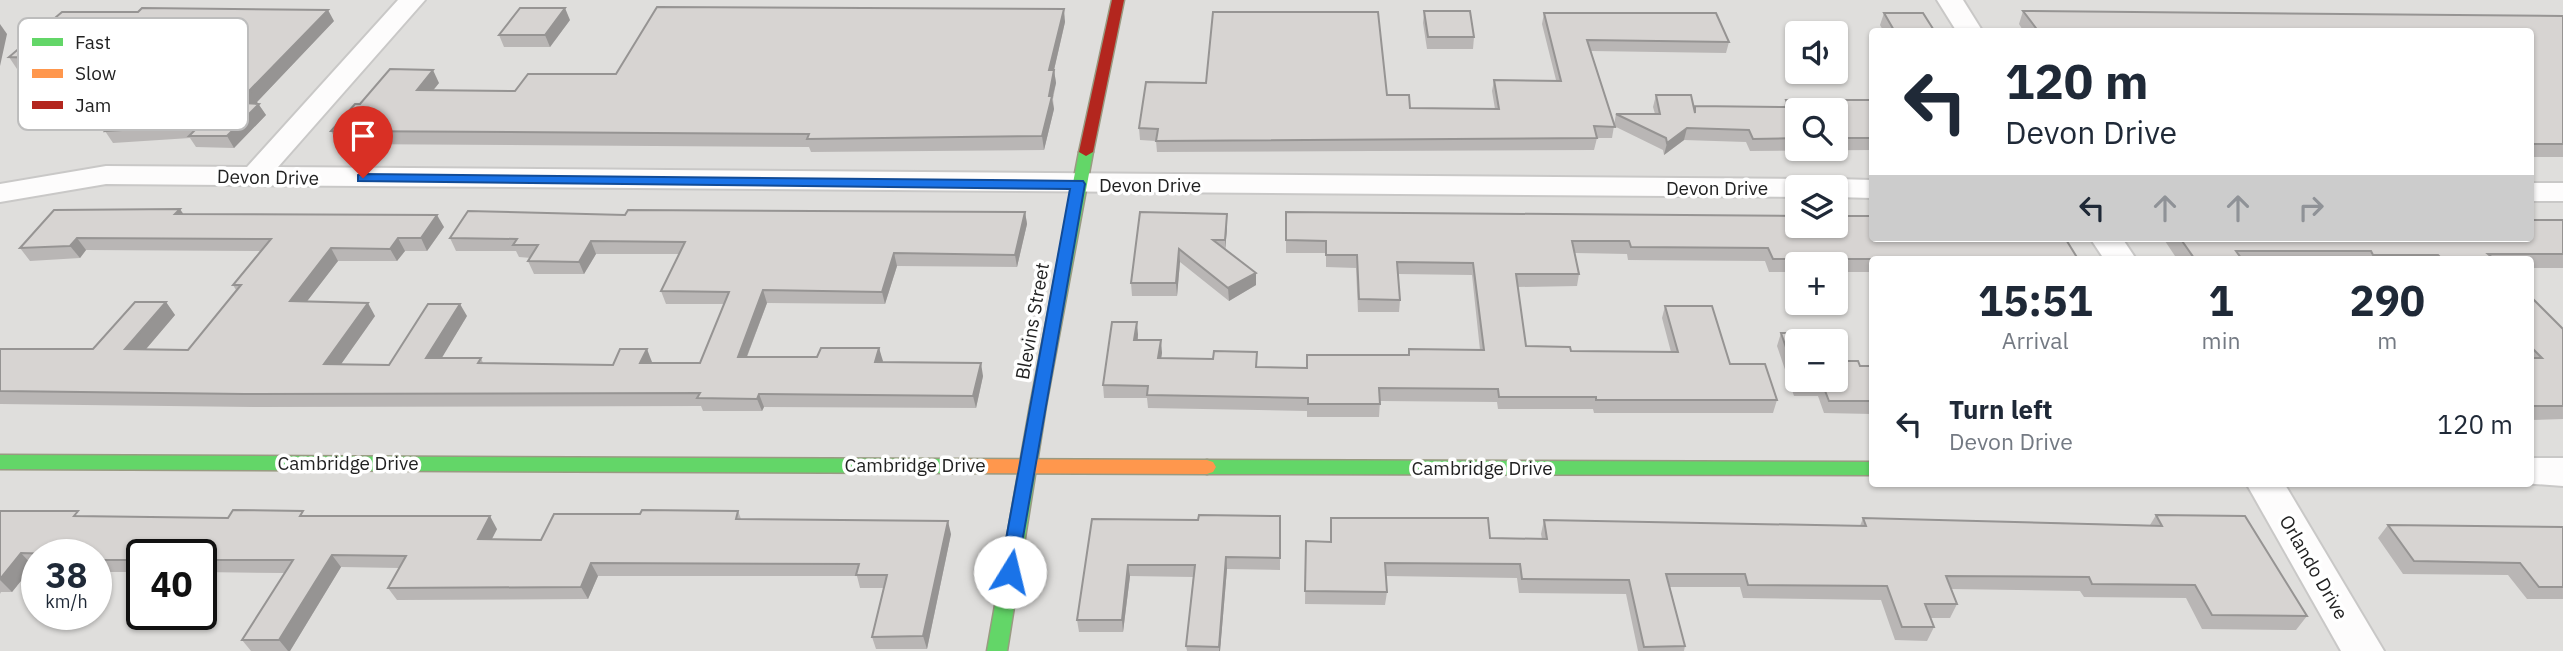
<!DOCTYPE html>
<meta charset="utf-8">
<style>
body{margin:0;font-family:"IBM Plex Sans",sans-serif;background:#f2f2f3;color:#1f2937;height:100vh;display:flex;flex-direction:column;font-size:26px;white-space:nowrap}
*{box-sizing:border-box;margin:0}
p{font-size:23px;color:#747a83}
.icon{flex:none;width:38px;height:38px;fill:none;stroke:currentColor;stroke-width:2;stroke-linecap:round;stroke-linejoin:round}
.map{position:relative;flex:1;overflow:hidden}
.drawer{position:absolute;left:1869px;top:256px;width:665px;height:231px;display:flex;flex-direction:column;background:#fff;border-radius:7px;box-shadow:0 2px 5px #0004}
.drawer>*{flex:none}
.banner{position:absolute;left:1869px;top:28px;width:665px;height:214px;border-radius:7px;box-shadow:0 2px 5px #0004;background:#fff;color:#1f2937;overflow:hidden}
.tools{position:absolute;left:1785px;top:21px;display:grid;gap:14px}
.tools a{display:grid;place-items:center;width:63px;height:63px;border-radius:7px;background:#fff;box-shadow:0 2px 5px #0004;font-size:35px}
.speed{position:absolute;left:21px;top:539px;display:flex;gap:14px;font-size:35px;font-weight:700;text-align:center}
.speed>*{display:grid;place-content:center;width:91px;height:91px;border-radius:50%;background:#fff;box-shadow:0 2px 5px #0004;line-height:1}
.speed small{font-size:18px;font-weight:400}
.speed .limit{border:4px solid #111;border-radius:10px;background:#fff;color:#111}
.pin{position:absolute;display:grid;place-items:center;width:60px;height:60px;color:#fff;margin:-72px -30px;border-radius:50% 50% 50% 0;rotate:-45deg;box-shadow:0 0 7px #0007}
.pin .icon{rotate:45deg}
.me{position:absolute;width:77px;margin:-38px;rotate:9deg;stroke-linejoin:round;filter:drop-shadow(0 0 5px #0008)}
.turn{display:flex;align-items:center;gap:24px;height:147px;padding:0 21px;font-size:32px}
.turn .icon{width:91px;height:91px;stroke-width:2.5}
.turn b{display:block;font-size:49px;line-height:60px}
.lanes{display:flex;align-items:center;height:66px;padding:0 21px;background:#0003;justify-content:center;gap:35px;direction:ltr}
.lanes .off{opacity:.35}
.eta{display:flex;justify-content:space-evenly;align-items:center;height:119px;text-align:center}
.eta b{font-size:42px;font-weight:700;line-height:49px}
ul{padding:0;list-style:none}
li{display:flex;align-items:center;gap:21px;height:98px;padding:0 21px}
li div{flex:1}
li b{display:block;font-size:26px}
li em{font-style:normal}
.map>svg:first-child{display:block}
.residential{fill:#dfdedc;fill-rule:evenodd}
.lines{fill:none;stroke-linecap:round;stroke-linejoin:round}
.street-casing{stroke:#c9c8c7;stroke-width:4}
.fast-casing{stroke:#999a82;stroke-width:3}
.slow-casing{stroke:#999a82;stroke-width:3}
.jam-casing{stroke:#999a82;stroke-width:3}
.street{fill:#fdfcfc;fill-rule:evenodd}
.fast{fill:#63d668;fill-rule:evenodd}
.slow{fill:#ff974d;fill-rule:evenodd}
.jam{fill:#b3261e;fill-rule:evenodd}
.wall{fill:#b9b6b5;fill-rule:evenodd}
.shaded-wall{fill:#969493}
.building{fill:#d7d4d2;stroke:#969493;stroke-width:2}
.route{fill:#1a73e8;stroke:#114b97;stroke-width:2}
.labels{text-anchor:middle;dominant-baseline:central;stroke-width:7;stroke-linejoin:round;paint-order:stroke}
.street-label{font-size:19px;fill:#222;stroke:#fff}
.key{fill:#fff;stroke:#bdbdbd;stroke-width:2}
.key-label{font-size:19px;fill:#222}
</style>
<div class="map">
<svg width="2563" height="651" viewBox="0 0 2563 651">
<rect width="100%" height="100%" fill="#f0eeeb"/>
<path class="residential" d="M 0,0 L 2563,0 L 2563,651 L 0,651 ZM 1872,32 L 2530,32 L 2530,238 L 1872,238 ZM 1797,33 L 1836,33 L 1836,72 L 1797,72 ZM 1797,110 L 1836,110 L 1836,149 L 1797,149 ZM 1797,187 L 1836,187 L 1836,226 L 1797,226 ZM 1872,259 L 2530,259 L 2530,483 L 1872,483 ZM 1797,264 L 1836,264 L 1836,303 L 1797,303 ZM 1797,341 L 1836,341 L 1836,380 L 1797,380 ZM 37,555 L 96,555 L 96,614 L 37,614 ZM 142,555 L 201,555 L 201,614 L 142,614 Z"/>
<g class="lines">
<g class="street-casing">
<g id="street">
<path d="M 398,0 L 425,0 L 278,167 L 1797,179 L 1808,182 L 1811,187 L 1797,187 L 1797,197 L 106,184 L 0,202 L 0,184 L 106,166 L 247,167 Z"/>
<path d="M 1937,0 L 1963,0 L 1983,32 L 1957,32 Z"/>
<path d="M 1836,179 L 1872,180 L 1872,198 L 1836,197 L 1836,187 L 1822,187 L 1825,182 Z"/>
<rect x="2530" y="183" width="33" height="18"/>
<path d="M 2090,238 L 2122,238 L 2136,259 L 2104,259 Z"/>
<path d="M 2530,458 L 2563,458 L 2563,486 L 2521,483 L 2530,483 Z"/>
<path d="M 2246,483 L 2284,483 L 2384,651 L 2341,651 Z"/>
</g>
</g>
<g class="fast-casing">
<g id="fast">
<path d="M 1086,148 L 1093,152 L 1046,406 L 1007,651 L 987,651 L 1030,406 L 1079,152 Z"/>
<path d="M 0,455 L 952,459 L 958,461 L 961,466 L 958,471 L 952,473 L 0,469 Z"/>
<path d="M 1207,460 L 1872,462 L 1872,475 L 1207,474 L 1201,472 L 1198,467 L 1201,462 Z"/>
</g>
</g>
<g class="slow-casing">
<path id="slow" d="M 952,459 L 1207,460 L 1213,462 L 1216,467 L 1213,472 L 1207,474 L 952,473 L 946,471 L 943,466 L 946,461 Z"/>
</g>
<g class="jam-casing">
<path id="jam" d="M 1112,0 L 1124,0 L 1093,152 L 1086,156 L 1079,152 Z"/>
</g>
<use href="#street" class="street"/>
<use href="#fast" class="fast"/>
<use href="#slow" class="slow"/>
<use href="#jam" class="jam"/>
</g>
<g class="wall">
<path d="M 1424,11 L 1474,37 L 1473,49 L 1427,49 L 1423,23 Z"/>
<path d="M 2023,11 L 2563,16 L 2563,157 L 2530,157 L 2530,32 L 2024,32 L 2019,24 Z"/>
<path d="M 1544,13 L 1729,42 L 1726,53 L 1591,51 L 1614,125 L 1616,114 L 1655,114 L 1653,107 L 1656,95 L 1694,110 L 1695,106 L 1784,107 L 1786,100 L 1872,100 L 1872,150 L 1750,151 L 1746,142 L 1684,140 L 1664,155 L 1663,150 L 1614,126 L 1612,138 L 1597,138 L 1594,150 L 1157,152 L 1156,141 L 1140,140 L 1139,128 L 1387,95 L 1410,108 L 1495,109 L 1492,91 L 1494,80 L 1556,80 L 1542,24 ZM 1797,110 L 1836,110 L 1836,149 L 1797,149 Z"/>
<path d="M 1884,13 L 1935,32 L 1884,32 L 1880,25 Z"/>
<path d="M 570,20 L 550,47 L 504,47 L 499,35 Z"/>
<path d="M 334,21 L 257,102 L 266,115 L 234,148 L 196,147 L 190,138 L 113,143 L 105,131 L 248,82 L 163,81 L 158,74 L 17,69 L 9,57 Z"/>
<path d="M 1065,22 L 1054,70 L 1056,83 L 1053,99 L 1054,109 L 1044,150 L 811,152 L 809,147 L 338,144 L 331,131 L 360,104 L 439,83 L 433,90 L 515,91 L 616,74 Z"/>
<path d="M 1025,212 L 1027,224 L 1017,267 L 897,266 L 885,304 L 767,303 L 747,357 L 817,357 L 879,348 L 882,362 L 983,376 L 976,408 L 764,407 L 762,411 L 703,411 L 701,406 L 253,407 L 0,404 L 0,349 L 93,349 L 166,302 L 175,315 L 146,349 L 188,350 L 236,290 L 233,285 L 260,251 L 86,250 L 80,258 L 30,261 L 20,248 L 184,214 L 444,227 L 427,251 L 405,251 L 397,261 L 338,261 L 307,301 L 375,316 L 341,364 L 389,365 L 467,316 L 441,358 L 481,358 L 483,363 L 613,365 L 652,362 L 652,363 L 700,363 L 724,304 L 666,304 L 661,291 L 679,254 L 596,254 L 584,274 L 534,274 L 528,261 L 531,258 L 519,257 L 516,251 L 456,251 L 450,238 L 625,215 Z"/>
<path d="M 1286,212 L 1797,216 L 1872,259 L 1872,272 L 1836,272 L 1836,264 L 1797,264 L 1797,272 L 1769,272 L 1765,261 L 1628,260 L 1627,254 L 1575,253 L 1579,274 L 1577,286 L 1518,287 L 1526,346 L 1571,351 L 1671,352 L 1662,318 L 1665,306 L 1730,364 L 1777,400 L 1773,413 L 1594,413 L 1593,409 L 1498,409 L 1497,402 L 1380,401 L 1379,417 L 1307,417 L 1307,411 L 1148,408 L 1147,398 L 1104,398 L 1103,385 L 1138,335 L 1138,340 L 1162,353 L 1161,358 L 1257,367 L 1307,368 L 1408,355 L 1409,349 L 1480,350 L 1472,275 L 1398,274 L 1400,300 L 1399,312 L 1358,312 L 1356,268 L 1326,267 L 1326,253 L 1286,253 Z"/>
<path d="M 1227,214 L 1227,227 L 1225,249 L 1256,285 L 1229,301 L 1180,262 L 1177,296 L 1132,296 L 1131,283 Z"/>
<path d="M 2563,220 L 2563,268 L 2530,268 L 2530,259 L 2177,259 L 2163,238 L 2530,238 Z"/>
<path d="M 2530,296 L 2563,329 L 2563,419 L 2530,420 Z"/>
<path d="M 1781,333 L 1797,380 L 1860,366 L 1872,366 L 1872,414 L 1824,413 L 1818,396 L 1794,396 L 1777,346 Z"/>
<path d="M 0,511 L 82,516 L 228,518 L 307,516 L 497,529 L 492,539 L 541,540 L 640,514 L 738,511 L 741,519 L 951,534 L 927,649 L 876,649 L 872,637 L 884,588 L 860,588 L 857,576 L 598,576 L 588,599 L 397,600 L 388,588 L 399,568 L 341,567 L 290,651 L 251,651 L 242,640 L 285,573 L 201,572 L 201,555 L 142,555 L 142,572 L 102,572 L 96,568 L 96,555 L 37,555 L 37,566 L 33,566 L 12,592 L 1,592 L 0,594 Z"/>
<path d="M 2156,515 L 2307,616 L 2296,630 L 2202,629 L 2186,598 L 2084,597 L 2080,591 L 1951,589 L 1957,604 L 1950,618 L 1931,618 L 1934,627 L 1927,641 L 1895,640 L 1881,600 L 1743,598 L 1740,587 L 1670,587 L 1685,646 L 1684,651 L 1638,651 L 1626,594 L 1519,593 L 1517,578 L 1386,576 L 1387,592 L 1385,605 L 1305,604 L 1306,541 L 1331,542 L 1331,518 L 1490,538 L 1542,539 L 1541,534 L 1544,520 L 1860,526 L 1863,518 L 2150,525 Z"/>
<path d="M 1280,516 L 1280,570 L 1227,569 L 1220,651 L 1187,651 L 1186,646 L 1193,577 L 1130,576 L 1123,632 L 1079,632 L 1077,620 L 1092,519 L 1198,520 Z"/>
<path d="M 2388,525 L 2563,527 L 2563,599 L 2527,599 L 2508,575 L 2403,574 L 2378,538 Z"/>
</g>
<g class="shaded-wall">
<path d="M 565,8 L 570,20 L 550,47 L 545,35 Z"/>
<path d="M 1064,9 L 1065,22 L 1051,83 L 1049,70 Z"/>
<path d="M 328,10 L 334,21 L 257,102 L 266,115 L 234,148 L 227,136 L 241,103 L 248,92 Z"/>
<path d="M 0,24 L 7,34 L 0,66 Z"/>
<path d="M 433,70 L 439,83 L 423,103 L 417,90 Z"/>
<path d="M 1054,70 L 1056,83 L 1052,99 L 1054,109 L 1044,150 L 1042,136 Z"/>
<path d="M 1687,128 L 1684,140 L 1664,155 L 1667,143 Z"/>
<path d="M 180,209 L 188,221 L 175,214 Z"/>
<path d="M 1025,212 L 1027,224 L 1017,267 L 1015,255 Z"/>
<path d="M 1227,214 L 1227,227 L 1225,252 L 1225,240 Z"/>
<path d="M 437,215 L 444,227 L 427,251 L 421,238 Z"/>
<path d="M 77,238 L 86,250 L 80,258 L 70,246 Z"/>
<path d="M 398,238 L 405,251 L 397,261 L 390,249 Z"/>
<path d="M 591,241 L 596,254 L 584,274 L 579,262 Z"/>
<path d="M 331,248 L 338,261 L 298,313 L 290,301 Z"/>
<path d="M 1179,249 L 1180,262 L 1177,296 L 1176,283 Z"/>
<path d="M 894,253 L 897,266 L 885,304 L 882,292 Z"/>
<path d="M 1256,273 L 1256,285 L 1229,301 L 1228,288 Z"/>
<path d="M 763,290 L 767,303 L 742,369 L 738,357 Z"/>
<path d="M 166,302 L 175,315 L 135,362 L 125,349 Z"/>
<path d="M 368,303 L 375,316 L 332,377 L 324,364 Z"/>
<path d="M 460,304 L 467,316 L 434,371 L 426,358 Z"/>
<path d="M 1137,322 L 1138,335 L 1136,352 L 1134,340 Z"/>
<path d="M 1161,340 L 1162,353 L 1159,370 L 1158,358 Z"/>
<path d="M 879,348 L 883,361 L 878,375 L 875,362 Z"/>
<path d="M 647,349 L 652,362 L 646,376 L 640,363 Z"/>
<path d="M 981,363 L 983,376 L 976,408 L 973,396 Z"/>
<path d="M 759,394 L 764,407 L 762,411 L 757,399 Z"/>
<path d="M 490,516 L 497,529 L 485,552 L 478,539 Z"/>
<path d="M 948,521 L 951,534 L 927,649 L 923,636 Z"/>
<path d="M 21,553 L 33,566 L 12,592 L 0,580 Z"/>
<path d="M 332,555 L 341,567 L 290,651 L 288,651 L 279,640 Z"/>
<path d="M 1226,557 L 1227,569 L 1220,651 L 1219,651 Z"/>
<path d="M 591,563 L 598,576 L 588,599 L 581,587 Z"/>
<path d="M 1128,565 L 1130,576 L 1123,632 L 1122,620 Z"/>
</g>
<g class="building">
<path d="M 657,7 L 1064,9 L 1049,70 L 1054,70 L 1049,96 L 1052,96 L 1042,136 L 807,139 L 809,134 L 331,131 L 355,104 L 360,104 L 390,69 L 433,70 L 417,90 L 515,91 L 528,74 L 616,74 Z"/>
<path d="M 142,8 L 328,10 L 248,92 L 251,93 L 241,103 L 259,104 L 227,136 L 189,136 L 200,125 L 105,131 L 125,107 L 248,83 L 247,71 L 155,69 L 161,62 L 9,57 L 62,12 L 138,12 Z"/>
<path d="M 520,8 L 565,8 L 545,35 L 499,35 Z"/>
<path d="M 1424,11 L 1470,11 L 1474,37 L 1428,37 Z"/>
<path d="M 2023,11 L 2563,16 L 2563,144 L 2530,144 L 2530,32 L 2039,32 Z"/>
<path d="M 1213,12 L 1378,12 L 1387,95 L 1409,95 L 1410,108 L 1499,109 L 1494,80 L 1561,81 L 1544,13 L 1716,13 L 1729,42 L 1587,40 L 1615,127 L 1594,126 L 1597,138 L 1156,141 L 1158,129 L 1139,128 L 1146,82 L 1206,83 Z"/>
<path d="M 1884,13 L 1923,13 L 1935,32 L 1895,32 Z"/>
<path d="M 1656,95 L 1691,95 L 1695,113 L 1695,106 L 1789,107 L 1786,100 L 1872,100 L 1872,138 L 1836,138 L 1836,110 L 1797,110 L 1797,138 L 1753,139 L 1749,130 L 1687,128 L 1667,143 L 1666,138 L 1616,114 L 1660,114 Z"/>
<path d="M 180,209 L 175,214 L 437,215 L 421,238 L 398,238 L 390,249 L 331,248 L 290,301 L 368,303 L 324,364 L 389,365 L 428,304 L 460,304 L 426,358 L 481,358 L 478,363 L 613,365 L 620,349 L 647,349 L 640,363 L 700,363 L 729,292 L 661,291 L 685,242 L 591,241 L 579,262 L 528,261 L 538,245 L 513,245 L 517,239 L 450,238 L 468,211 L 625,215 L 628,210 L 1025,212 L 1015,255 L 894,253 L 882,292 L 763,290 L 738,357 L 817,357 L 821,348 L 879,348 L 875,362 L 981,363 L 973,396 L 759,394 L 757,399 L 697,398 L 700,393 L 244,394 L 0,391 L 0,349 L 93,349 L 135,302 L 166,302 L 125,349 L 188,350 L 241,285 L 233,285 L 271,239 L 77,238 L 70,246 L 20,248 L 54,210 Z"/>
<path d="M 1140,212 L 1227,214 L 1225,240 L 1213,240 L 1256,273 L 1228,288 L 1179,249 L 1176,283 L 1131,283 Z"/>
<path d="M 1286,212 L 1797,216 L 1797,226 L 1836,226 L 1836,216 L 1872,216 L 1872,238 L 2065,238 L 2078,259 L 1773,259 L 1768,248 L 1631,247 L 1629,241 L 1572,241 L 1579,274 L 1516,274 L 1526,346 L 1570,347 L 1571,351 L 1678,352 L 1665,306 L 1712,306 L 1730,364 L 1765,364 L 1777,400 L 1596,400 L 1596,397 L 1499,397 L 1498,389 L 1379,388 L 1380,404 L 1308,404 L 1308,398 L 1147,395 L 1148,386 L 1103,385 L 1112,322 L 1137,322 L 1134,340 L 1161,340 L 1158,358 L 1213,359 L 1214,351 L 1257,352 L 1256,367 L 1307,368 L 1307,355 L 1409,355 L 1409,349 L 1484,350 L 1473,263 L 1397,262 L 1400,300 L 1359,299 L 1357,255 L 1326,255 L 1326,241 L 1286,240 Z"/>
<path d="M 2530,220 L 2563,220 L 2563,254 L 2488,254 L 2494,259 L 2442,259 L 2438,255 L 2373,255 L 2371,251 L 2236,251 L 2241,258 L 2194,258 L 2180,238 L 2530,238 Z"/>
<path d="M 2530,296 L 2563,329 L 2563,406 L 2530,406 L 2530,358 L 2542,358 L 2530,346 Z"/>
<path d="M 1781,333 L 1811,333 L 1814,341 L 1797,341 L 1797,379 Z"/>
<path d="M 1836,361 L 1858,361 L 1860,366 L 1872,366 L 1872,401 L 1829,401 L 1822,383 L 1799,383 L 1797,380 L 1836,380 Z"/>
<path d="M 233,510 L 303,511 L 300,516 L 490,516 L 478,539 L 541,540 L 554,514 L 640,514 L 642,510 L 738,511 L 736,519 L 948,521 L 923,636 L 872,637 L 887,575 L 856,575 L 859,564 L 591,563 L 581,587 L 388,588 L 406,556 L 332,555 L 279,640 L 242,640 L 293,560 L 201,560 L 201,555 L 142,555 L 142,560 L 96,560 L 96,555 L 21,553 L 0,579 L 0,511 L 78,511 L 74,516 L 228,518 Z"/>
<path d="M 1199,515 L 1280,516 L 1280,558 L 1226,557 L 1219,647 L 1186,646 L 1195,565 L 1128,565 L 1122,620 L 1077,620 L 1092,519 L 1198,520 Z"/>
<path d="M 2156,515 L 2245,516 L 2307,616 L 2212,615 L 2195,585 L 2092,584 L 2089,577 L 1946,576 L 1957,604 L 1925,604 L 1934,627 L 1902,627 L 1887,586 L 1748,585 L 1745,574 L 1666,574 L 1685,646 L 1644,647 L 1629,580 L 1522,579 L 1520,564 L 1385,563 L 1387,592 L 1305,591 L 1306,541 L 1331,542 L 1331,518 L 1488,518 L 1490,538 L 1547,539 L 1544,520 L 1866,526 L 1863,518 L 2162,526 Z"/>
<path d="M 2388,525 L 2563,527 L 2563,587 L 2539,587 L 2520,563 L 2414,561 Z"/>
</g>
<path class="route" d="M 363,174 L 1083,181 L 1085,184 L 1016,577 L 1003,577 L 1000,572 L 1070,189 L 358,181 L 358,175 Z"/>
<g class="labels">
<g class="street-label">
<text transform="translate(268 177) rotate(1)">Devon Drive</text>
<text x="1150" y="185">Devon Drive</text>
<text x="1717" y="188">Devon Drive</text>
<text transform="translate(1032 321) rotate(-80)">Blevins Street</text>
<text x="348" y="463">Cambridge Drive</text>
<text x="915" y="465">Cambridge Drive</text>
<text x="1482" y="468">Cambridge Drive</text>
<text transform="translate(2314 567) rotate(60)">Orlando Drive</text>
</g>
</g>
<rect x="18" y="18" width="230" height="112" rx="10" class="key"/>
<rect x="32" y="38" width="31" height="8" fill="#63d668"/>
<rect x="32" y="69" width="31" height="9" fill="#ff974d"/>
<rect x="32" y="101" width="31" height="8" fill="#b3261e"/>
<g class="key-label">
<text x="75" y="49">Fast</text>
<text x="75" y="80">Slow</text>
<text x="75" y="112">Jam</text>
</g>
</svg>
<div class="tools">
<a><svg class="icon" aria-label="sound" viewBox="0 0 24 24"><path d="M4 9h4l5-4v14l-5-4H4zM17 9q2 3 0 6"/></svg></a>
<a><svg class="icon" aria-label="search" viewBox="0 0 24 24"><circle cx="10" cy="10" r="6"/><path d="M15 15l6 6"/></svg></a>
<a><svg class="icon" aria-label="layers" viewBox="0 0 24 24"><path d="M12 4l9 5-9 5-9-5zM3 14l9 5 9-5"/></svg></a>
<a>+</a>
<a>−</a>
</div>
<div class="speed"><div>38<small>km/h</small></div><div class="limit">40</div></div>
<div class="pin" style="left:363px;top:178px;background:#d93025"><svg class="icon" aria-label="arrive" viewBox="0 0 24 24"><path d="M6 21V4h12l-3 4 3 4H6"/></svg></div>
<svg class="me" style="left:1010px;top:572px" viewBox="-20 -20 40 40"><circle r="19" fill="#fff"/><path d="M0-13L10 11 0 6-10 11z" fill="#1a73e8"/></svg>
<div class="banner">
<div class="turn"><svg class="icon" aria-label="left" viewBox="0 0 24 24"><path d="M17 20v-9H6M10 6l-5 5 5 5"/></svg><div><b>120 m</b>Devon Drive</div></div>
<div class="lanes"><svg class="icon" aria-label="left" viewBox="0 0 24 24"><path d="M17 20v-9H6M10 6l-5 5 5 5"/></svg><svg class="icon off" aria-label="ahead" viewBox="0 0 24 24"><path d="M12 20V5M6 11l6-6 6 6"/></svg><svg class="icon off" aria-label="ahead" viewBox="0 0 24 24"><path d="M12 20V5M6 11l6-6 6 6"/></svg><svg class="icon off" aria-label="right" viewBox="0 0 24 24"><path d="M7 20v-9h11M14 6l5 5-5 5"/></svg></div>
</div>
<section class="drawer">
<div class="eta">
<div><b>15:51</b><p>Arrival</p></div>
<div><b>1</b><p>min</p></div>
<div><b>290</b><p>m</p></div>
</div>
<ul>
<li><svg class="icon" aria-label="left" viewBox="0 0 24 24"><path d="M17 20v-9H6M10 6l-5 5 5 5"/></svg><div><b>Turn left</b><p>Devon Drive</p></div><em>120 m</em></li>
</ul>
</section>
</div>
